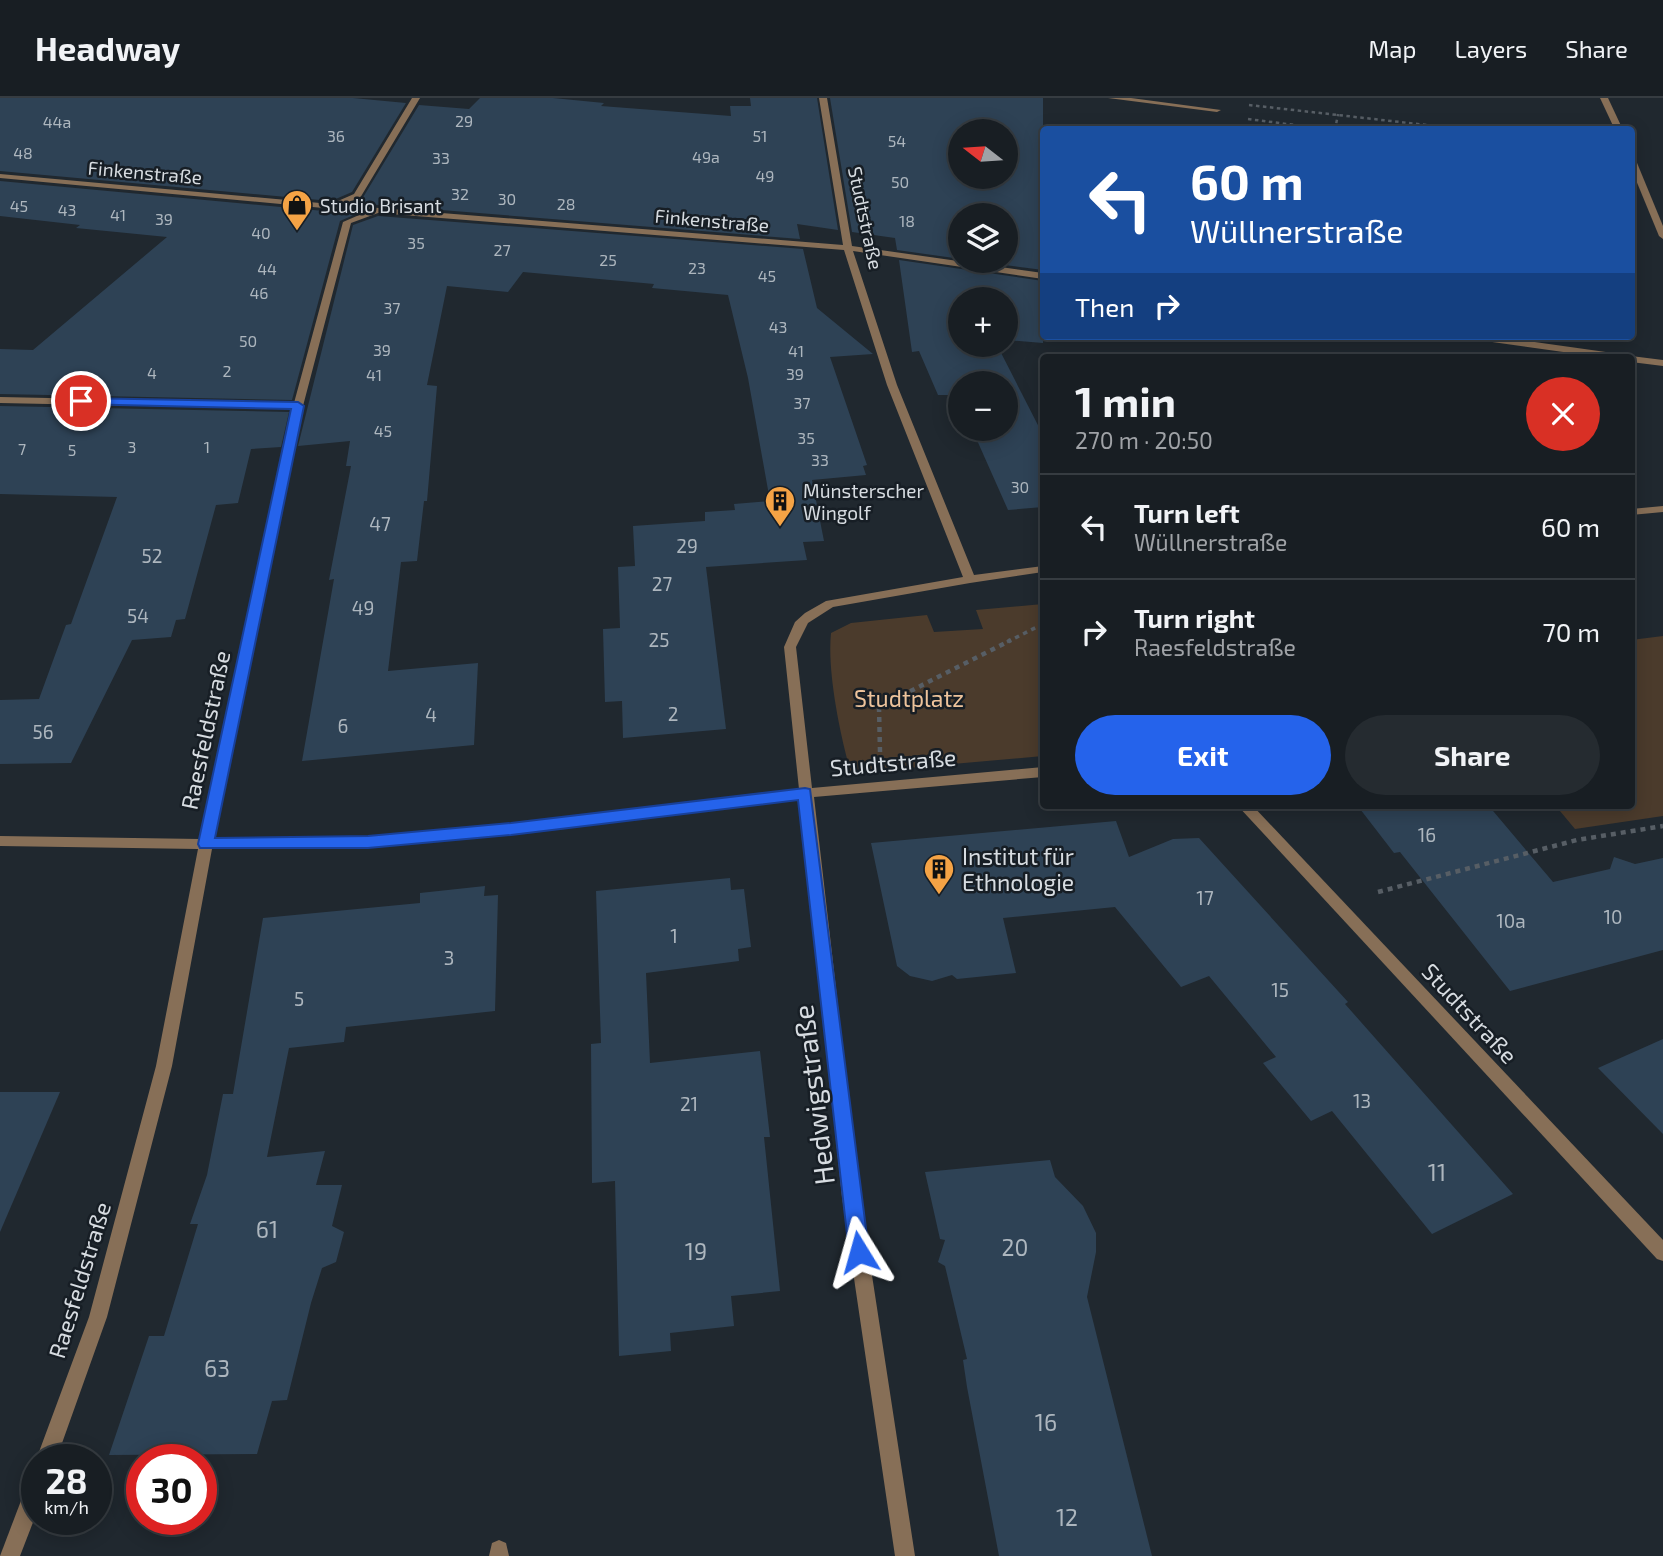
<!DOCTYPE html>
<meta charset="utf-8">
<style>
body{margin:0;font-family:"Exo 2",sans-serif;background:#252b30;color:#f1f3f6;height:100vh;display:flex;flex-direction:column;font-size:26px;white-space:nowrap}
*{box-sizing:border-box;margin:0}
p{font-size:23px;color:#9fa2a6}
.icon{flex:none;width:38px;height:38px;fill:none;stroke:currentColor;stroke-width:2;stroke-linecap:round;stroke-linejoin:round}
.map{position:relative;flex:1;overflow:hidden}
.sheet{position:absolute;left:1040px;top:256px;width:595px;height:455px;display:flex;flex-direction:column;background:#181e23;border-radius:7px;box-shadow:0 4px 18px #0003,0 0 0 2px #363c41}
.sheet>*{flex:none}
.banner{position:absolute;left:1040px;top:28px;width:595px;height:214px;border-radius:7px;box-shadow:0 4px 18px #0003,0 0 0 2px #363c41;background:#1a4fa0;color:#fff;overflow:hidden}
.needle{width:46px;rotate:287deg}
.buttons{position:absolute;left:948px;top:21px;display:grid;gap:14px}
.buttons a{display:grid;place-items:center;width:70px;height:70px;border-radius:50%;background:#181e23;box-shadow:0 4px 18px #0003,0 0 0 2px #363c41;font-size:35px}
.speed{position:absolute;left:21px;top:1346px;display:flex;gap:14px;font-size:35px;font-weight:700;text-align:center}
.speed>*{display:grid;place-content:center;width:91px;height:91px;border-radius:50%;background:#181e23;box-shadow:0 4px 18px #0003,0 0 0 2px #363c41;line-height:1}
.speed small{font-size:18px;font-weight:400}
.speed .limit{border:10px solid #d22;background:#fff;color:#111}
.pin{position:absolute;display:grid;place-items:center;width:60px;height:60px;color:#fff;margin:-30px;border:4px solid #fff;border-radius:50%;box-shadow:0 2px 7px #0007}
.me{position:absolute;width:77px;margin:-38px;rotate:352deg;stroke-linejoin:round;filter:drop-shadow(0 0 5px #0008)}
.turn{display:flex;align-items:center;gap:24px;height:147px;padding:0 35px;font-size:32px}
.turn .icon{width:91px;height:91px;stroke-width:2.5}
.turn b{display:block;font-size:49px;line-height:60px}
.then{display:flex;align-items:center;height:66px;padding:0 35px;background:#0003;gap:14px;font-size:26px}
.round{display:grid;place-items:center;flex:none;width:74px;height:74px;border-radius:37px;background:#252b30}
.head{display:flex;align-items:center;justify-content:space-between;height:119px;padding:0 35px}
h1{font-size:42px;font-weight:700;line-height:52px}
.primary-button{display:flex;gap:14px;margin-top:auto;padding:14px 35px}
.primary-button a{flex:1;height:80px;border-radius:42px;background:#2563eb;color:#fff;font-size:28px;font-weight:700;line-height:80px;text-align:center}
.primary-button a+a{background:#252b30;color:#f1f3f6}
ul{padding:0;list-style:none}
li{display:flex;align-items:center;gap:21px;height:105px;padding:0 35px;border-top:2px solid #363c41}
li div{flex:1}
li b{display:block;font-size:26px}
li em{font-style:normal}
header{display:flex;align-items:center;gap:42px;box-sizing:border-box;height:98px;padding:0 35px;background:#181e23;border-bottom:2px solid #363c41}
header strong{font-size:33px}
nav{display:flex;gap:38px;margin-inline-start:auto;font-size:24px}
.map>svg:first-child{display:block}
.green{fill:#4b3b2c}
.building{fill:#2e4255;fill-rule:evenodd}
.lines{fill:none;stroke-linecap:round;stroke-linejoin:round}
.path-far2{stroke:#575e65;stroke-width:2.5;stroke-dasharray:3.5 3.5;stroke-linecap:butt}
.path-far1{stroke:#575e65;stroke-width:3.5;stroke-dasharray:4.5 4.5;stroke-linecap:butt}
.path{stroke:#575e65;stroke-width:4.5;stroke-dasharray:5 5;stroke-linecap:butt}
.service{fill:#876f57;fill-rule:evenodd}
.minor{fill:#876f57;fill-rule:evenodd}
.route{fill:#2563eb;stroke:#184099;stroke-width:2}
.labels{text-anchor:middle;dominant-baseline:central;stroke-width:5;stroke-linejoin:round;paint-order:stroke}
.far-number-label{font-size:16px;fill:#adb6be}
.far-street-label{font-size:19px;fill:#d7dce1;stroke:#171e25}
.far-poi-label{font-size:19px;fill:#d7dce1;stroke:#171e25;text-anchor:start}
.number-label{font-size:19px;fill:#adb6be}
.park-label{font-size:23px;fill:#edc39b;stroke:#171e25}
.street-label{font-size:23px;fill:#d7dce1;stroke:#171e25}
.poi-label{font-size:23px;fill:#d7dce1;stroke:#171e25;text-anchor:start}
.near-number-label{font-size:23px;fill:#adb6be}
.near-street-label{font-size:28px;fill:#d7dce1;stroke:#171e25}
</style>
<header>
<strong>Headway</strong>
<nav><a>Map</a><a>Layers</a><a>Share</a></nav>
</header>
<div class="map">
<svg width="1663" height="1458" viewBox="0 0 1663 1458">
<rect width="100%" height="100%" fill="#20282f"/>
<g class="green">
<path d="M 1043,506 L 1043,658 L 851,675 C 840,637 827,573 831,535 L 851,525 L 927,517 L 934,534 L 983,531 L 976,512 Z"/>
<path d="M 1663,538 L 1663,718 L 1575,731 L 1555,707 L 1631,707 L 1631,542 Z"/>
</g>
<g class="building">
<path d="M 0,0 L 353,0 L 406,5 L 352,94 L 331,103 L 0,73 Z"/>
<path d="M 480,0 L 553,0 L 604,5 L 601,8 L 731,18 L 730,8 L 751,8 L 750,0 L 817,0 L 838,132 L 797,126 L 800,141 L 354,105 L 362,101 L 419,7 L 469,11 Z"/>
<path d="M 830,0 L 1043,0 L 1043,172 L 975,163 L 1006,163 L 1006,117 L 961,117 L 961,161 L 897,152 L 895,140 L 852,134 ZM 961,33 L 1006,33 L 1006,79 L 961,79 Z"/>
<path d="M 0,83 L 356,116 L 340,123 L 292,302 L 0,296 L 0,251 L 33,252 L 167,139 L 76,130 L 80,127 L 0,118 Z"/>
<path d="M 378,118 L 803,151 L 817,210 L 873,256 L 830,259 L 867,367 L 863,368 L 866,377 L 812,382 L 824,443 L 803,444 L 807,462 L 706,469 L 726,631 L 623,640 L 622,603 L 605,604 L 603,531 L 620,530 L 618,469 L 635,468 L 633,428 L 705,423 L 705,414 L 735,412 L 734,406 L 770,403 L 748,280 L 728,197 L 652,190 L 654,186 L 523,174 L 508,194 L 447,188 L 427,287 L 437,288 L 427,403 L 424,403 L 417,463 L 401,464 L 388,573 L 478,565 L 474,647 L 302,663 L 334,481 L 329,482 L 351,368 L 346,368 L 350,343 L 298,348 L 353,127 Z"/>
<path d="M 899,162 L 1043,183 L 1043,245 L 1006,242 L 1006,201 L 961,201 L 961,247 L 997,247 L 1043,337 L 1043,409 L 1008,412 L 972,331 L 1006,331 L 1006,285 L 961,285 L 961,306 L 957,297 L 938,297 L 919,253 L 912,254 Z"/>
<path d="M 0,308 L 289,314 L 281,349 L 251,351 L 238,405 L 216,407 L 185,521 L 176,522 L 171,539 L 132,542 L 71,665 L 0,666 L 0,602 L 39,601 L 66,527 L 71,526 L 117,399 L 0,396 Z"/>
<path d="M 1357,707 L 1488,707 L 1553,784 L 1610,771 L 1614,759 L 1635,766 L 1663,760 L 1663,852 L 1510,893 L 1400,754 L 1394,755 Z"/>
<path d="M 1116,723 L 1129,759 L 1173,741 L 1199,740 L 1348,904 L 1345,906 L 1513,1096 L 1432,1136 L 1332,1013 L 1311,1023 L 1263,965 L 1276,959 L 1209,878 L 1181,889 L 1115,809 L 1003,820 L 1016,875 L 957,881 L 952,877 L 932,883 L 910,878 L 897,868 L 871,745 Z"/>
<path d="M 730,780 L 731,792 L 744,791 L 751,849 L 738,851 L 739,863 L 646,875 L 650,965 L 760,953 L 770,1039 L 764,1039 L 780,1193 L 731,1198 L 734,1228 L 670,1235 L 671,1253 L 619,1258 L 615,1083 L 592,1085 L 591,946 L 601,945 L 596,793 Z"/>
<path d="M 485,788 L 484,798 L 498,797 L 495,913 L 346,929 L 344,944 L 289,950 L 267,1059 L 325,1053 L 316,1087 L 342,1087 L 332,1128 L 344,1134 L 336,1164 L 322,1170 L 311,1205 L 287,1302 L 272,1303 L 257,1356 L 109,1357 L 149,1238 L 164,1238 L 198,1126 L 190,1126 L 207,1077 L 223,996 L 233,996 L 263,820 L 420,805 L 420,795 Z"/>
<path d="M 1663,941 L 1663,1036 L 1598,970 Z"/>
<path d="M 0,994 L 60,994 L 0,1134 Z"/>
<path d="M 1050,1062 L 1055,1079 L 1083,1108 L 1096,1135 L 1096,1154 L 1087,1199 L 1152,1458 L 999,1458 L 967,1289 L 963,1262 L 967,1261 L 945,1168 L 938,1164 L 945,1142 L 940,1141 L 925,1074 Z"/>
</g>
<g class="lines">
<g class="path-far2">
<path d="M 1249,7 L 1471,32"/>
<path d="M 1248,21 L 1334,32"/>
<path d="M 1335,32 L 1338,16"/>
</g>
<path class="path-far1" d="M 1007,544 L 1043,526"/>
<g class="path">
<path d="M 880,654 L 879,609 L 1011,542"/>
<path d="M 1378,794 L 1577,742 L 1663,728"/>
</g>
<path class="service" d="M 499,1442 L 506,1445 L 509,1458 L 489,1458 L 492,1445 Z"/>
<g class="minor">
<path d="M 412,0 L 420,0 L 360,100 L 342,107 L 843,147 L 819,0 L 827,0 L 852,148 L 1043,175 L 1043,181 L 853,153 L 897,287 L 974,477 L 1043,468 L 1043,474 L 970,485 L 833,509 L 808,525 L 796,549 L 812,690 L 1043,669 L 1043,679 L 814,699 L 860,1099 L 915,1458 L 895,1458 L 842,1099 L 800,700 L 511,736 L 368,749 L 212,751 L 172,968 L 107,1219 L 56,1362 L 36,1362 L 89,1219 L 156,968 L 198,751 L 0,748 L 0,738 L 200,741 L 292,311 L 0,305 L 0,299 L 294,305 L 343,124 L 366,114 L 0,80 L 0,76 L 331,106 L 354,96 ZM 378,115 L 844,152 L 887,287 L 963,479 L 826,503 L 805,515 L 795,524 L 784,549 L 799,691 L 511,726 L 368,739 L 214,741 L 303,308 L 351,125 Z"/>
<path d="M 1108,0 L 1131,0 L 1221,12 L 1217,14 Z"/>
<path d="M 1600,0 L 1608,0 L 1623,32 L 1615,32 Z"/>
<path d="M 1631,58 L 1635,60 L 1663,128 L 1663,141 L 1659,138 L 1631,70 Z"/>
<path d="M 1466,238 L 1491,238 L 1620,256 L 1625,259 L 1599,259 L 1471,241 Z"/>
<path d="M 1631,258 L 1663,262 L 1663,268 L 1631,264 L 1631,259 L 1628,259 Z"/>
<path d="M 1663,408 L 1663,414 L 1631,417 L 1631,411 Z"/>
<path d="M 1237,707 L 1252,707 L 1663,1142 L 1663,1163 L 1657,1161 Z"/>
<path d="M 37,1376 L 37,1414 L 20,1458 L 0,1458 L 30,1379 Z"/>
</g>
</g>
<path class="route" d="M 81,300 L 298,304 L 304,308 L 215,740 L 368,738 L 511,725 L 805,690 L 810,691 L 869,1154 L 866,1161 L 859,1163 L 852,1161 L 849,1154 L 798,702 L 511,737 L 368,750 L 200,750 L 198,746 L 291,311 L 77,306 L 75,303 Z"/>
<defs>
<g id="shop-pin" transform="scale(1.575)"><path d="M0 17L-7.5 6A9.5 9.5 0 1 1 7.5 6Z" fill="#f5a345" stroke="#171e25"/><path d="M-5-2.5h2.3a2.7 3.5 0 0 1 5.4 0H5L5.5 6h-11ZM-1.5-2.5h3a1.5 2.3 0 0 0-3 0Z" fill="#111"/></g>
<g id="building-pin" transform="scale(1.575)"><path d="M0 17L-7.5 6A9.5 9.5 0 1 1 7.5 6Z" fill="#f5a345" stroke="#171e25"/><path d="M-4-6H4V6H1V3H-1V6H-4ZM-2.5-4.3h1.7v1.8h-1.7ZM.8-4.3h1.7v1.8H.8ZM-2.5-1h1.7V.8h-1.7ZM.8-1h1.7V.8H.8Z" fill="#111"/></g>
</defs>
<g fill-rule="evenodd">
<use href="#shop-pin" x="297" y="107"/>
<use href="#building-pin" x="780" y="403"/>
<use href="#building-pin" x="939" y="771"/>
</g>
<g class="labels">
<g class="far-number-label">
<text x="464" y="22">29</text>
<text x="57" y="23">44a</text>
<text x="336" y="37">36</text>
<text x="760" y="37">51</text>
<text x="897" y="42">54</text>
<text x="23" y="54">48</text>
<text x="706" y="58">49a</text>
<text x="441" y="59">33</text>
<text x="765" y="77">49</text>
<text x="900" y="83">50</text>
<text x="460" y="95">32</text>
<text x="507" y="100">30</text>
<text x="566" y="105">28</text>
<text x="19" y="107">45</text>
<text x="67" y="111">43</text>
<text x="118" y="116">41</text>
<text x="164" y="120">39</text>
<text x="907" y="122">18</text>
<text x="261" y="134">40</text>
<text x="416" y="144">35</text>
<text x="502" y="151">27</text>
<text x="608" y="161">25</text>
<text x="697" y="169">23</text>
<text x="267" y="170">44</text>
<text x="767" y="177">45</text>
<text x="259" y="194">46</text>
<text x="392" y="209">37</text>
<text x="778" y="228">43</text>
<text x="248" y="242">50</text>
<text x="382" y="251">39</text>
<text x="796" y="252">41</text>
<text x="227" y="272">2</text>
<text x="152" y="274">4</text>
<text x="795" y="275">39</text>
<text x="374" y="276">41</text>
<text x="802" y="304">37</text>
<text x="383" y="332">45</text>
<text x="806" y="339">35</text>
<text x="132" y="348">3</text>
<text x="207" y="348">1</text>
<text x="22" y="350">7</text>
<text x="72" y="351">5</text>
<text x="820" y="361">33</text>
<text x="1020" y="388">30</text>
</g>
<g class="far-street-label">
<text transform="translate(145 74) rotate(5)">Finkenstraße</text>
<text transform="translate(866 120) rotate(78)">Studtstraße</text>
<text transform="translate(712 122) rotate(5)">Finkenstraße</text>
</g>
<g class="far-poi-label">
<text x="320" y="107">Studio Brisant</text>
<text x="803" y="392">Münsterscher<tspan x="803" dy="22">Wingolf</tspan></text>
</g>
<g class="number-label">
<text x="380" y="425">47</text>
<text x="687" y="447">29</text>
<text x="152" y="457">52</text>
<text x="662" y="485">27</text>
<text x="363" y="509">49</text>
<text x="138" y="517">54</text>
<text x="659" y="541">25</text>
<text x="673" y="615">2</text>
<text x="431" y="616">4</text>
<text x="343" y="627">6</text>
<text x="43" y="633">56</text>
<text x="1427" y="736">16</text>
<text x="1205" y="799">17</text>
<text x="1613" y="818">10</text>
<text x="1511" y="822">10a</text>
<text x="674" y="837">1</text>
<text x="449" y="859">3</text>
<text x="1280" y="891">15</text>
<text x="299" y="900">5</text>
<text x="1362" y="1002">13</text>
<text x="689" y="1005">21</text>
</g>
<g class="park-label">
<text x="909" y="600">Studtplatz</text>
</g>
<g class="street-label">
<text transform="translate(205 632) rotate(-78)">Raesfeldstraße</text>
<text transform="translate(893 664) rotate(-5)">Studtstraße</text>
<text transform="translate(1470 915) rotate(47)">Studtstraße</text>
<text transform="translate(79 1182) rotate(-73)">Raesfeldstraße</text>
</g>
<g class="poi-label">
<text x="962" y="758">Institut für<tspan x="962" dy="26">Ethnologie</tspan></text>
</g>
<g class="near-number-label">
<text x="1437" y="1074">11</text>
<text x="267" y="1131">61</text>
<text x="1015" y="1149">20</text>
<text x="696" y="1153">19</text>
<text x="217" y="1270">63</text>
<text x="1046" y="1324">16</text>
<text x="1067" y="1419">12</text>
</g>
<g class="near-street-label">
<text transform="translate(813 997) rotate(-97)">Hedwigstraße</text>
</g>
</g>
</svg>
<div class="buttons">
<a><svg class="needle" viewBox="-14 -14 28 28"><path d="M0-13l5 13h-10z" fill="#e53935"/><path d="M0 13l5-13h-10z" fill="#9fa2a6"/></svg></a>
<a><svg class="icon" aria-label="layers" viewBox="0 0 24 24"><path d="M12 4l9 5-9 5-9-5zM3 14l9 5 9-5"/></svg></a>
<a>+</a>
<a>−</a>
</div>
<div class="speed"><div>28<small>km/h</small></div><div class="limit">30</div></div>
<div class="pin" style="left:81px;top:303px;background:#d93025"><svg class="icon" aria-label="arrive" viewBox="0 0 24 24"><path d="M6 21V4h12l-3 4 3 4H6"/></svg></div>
<svg class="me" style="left:859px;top:1154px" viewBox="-20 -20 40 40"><path d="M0-17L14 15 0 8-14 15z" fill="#2563eb" stroke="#fff" stroke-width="4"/></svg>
<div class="banner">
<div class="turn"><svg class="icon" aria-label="left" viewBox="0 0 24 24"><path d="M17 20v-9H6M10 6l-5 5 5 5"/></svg><div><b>60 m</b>Wüllnerstraße</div></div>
<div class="then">Then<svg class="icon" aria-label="right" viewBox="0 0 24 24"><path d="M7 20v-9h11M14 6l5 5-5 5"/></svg></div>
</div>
<section class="sheet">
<div class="head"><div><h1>1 min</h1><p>270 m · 20:50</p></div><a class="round" style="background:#d93025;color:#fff"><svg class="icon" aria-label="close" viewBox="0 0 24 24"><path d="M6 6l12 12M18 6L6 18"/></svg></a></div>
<ul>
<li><svg class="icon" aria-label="left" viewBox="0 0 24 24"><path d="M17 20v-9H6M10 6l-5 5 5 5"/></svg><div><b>Turn left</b><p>Wüllnerstraße</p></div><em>60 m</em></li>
<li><svg class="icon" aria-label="right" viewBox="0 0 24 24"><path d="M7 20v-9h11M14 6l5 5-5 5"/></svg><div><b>Turn right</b><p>Raesfeldstraße</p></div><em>70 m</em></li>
</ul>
<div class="primary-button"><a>Exit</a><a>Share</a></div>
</section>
</div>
